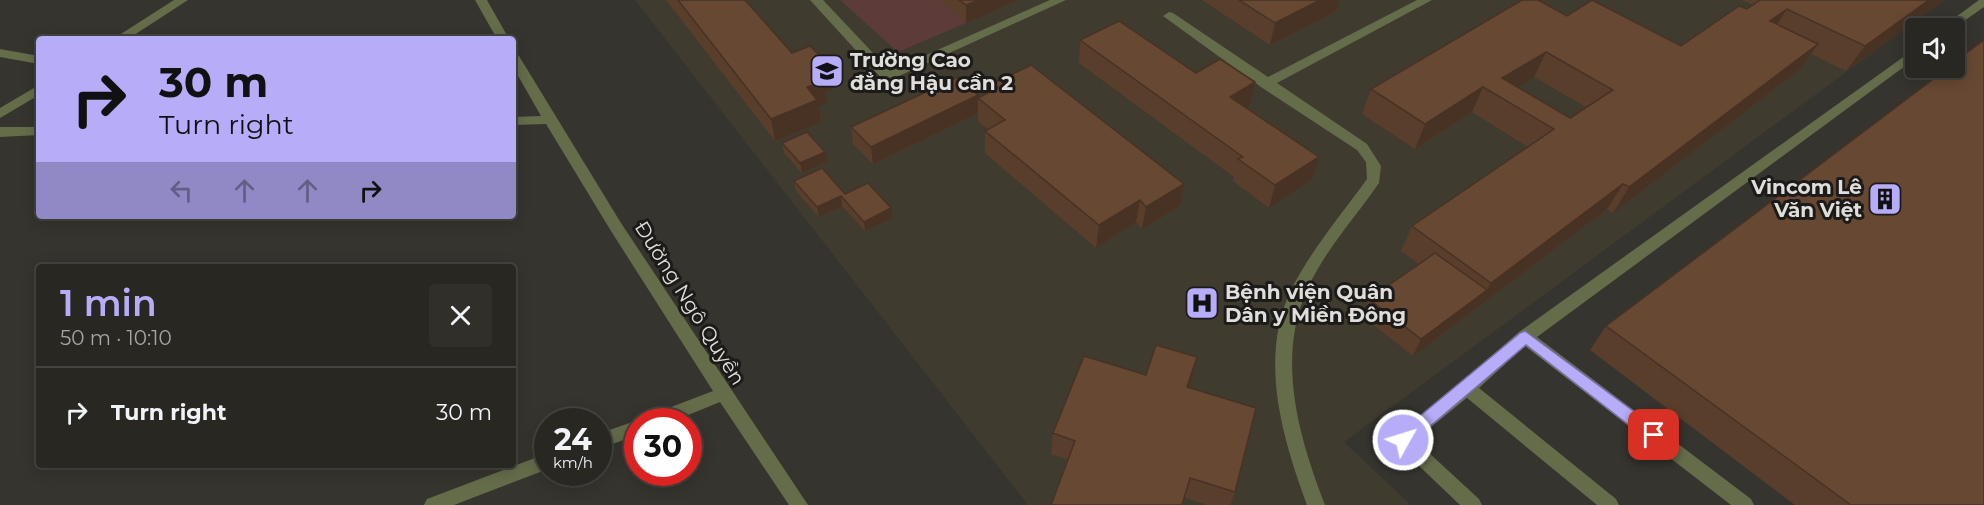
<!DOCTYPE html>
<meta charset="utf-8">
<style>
body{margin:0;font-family:Montserrat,sans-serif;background:#302f2a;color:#f1f3f6;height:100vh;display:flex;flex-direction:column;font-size:22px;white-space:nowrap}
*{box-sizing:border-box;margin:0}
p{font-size:20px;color:#a5a5a5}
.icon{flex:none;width:33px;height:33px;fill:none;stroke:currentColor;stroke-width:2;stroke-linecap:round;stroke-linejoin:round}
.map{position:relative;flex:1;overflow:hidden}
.details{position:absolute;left:36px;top:264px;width:480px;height:204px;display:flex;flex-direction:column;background:#282722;border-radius:6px;box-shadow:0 3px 15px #0003,0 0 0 2px #444440}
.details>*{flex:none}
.banner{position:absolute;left:36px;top:36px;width:480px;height:183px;border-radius:6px;box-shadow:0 3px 15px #0003,0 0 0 2px #444440;background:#b6acf8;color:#111;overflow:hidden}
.tools{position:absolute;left:1905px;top:18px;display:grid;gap:12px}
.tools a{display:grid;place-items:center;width:60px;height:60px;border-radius:6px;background:#282722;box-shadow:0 3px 15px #0003,0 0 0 2px #444440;font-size:30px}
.speed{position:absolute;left:534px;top:408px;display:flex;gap:12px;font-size:30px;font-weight:700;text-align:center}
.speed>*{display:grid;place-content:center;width:78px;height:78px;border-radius:50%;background:#282722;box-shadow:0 3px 15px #0003,0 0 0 2px #444440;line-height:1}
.speed small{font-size:15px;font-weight:400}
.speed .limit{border:9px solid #d22;background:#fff;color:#111}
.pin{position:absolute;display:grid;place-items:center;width:51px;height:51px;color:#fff;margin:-26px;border-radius:12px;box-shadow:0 3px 9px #0006}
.me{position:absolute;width:66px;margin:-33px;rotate:51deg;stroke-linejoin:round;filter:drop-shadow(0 0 4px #0008)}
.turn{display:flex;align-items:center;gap:21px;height:126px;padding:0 24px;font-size:27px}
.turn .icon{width:78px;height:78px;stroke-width:2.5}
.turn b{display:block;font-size:42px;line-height:51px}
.lanes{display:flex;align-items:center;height:57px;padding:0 24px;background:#0003;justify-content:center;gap:30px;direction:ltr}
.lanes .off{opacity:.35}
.round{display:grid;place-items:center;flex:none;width:63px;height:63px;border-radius:6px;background:#302f2a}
.headline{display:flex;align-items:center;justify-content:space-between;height:102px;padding:0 24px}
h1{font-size:36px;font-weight:600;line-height:45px;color:#b6acf8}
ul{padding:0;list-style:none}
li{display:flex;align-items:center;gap:18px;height:90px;padding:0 24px;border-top:2px solid #444440}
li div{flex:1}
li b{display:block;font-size:22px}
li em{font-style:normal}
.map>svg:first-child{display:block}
.built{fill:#403b2f}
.green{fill:#5c3b39}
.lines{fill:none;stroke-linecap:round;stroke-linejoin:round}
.service{fill:#646c4a;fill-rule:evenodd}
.minor{fill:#646c4a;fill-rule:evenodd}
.wall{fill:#593e2c;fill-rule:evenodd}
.shaded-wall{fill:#483224}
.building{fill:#674833;stroke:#483224;stroke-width:1.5;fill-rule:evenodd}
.route{fill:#b6acf8;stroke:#7670a1;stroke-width:1.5}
.labels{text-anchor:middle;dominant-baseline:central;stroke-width:6;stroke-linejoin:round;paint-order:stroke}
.poi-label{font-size:20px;font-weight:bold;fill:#e0dedb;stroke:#1d1b19;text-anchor:start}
.street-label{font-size:20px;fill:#e0dedb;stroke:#1d1b19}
</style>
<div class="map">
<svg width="1984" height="505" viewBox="0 0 1984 505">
<rect width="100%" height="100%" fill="#36342e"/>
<path class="built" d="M 635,0 L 1944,0 L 1344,442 L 1411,505 L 1028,505 Z"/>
<path class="green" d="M 840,0 L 939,0 L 966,23 L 898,52 Z"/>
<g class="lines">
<g class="service">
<path d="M 810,0 L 823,0 L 890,71 L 1050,0 L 1066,0 L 888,81 L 883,80 Z"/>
<path d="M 1417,0 L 1432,0 L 1277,83 L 1367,144 L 1381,166 L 1379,183 C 1355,218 1324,251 1307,290 C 1276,360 1299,437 1325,505 L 1307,505 C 1282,437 1258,357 1292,288 C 1312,249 1341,215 1367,179 L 1366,162 L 1357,150 L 1261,87 L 1163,16 L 1169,12 L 1173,13 L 1268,77 Z"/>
<path d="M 1979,0 L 1984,0 L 1984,7 L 1954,28 L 1941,28 Z"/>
<path d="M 1916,48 L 1916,58 L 1537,337 L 1751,499 L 1754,505 L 1731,505 L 1525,346 L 1479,388 L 1616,499 L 1619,505 L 1597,505 L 1461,393 L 1459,388 L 1461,383 L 1519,332 Z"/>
</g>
<g class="minor">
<path d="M 174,0 L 188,0 L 128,39 L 113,39 Z"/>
<path d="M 475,0 L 487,0 L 509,39 L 497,39 Z"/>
<path d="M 0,49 L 39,56 L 39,64 L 0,57 Z"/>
<path d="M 513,52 L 519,56 L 621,223 L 808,505 L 789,505 L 720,402 L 671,422 L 638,422 L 638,435 L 598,449 L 598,434 L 638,420 L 643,421 L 645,417 L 713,391 L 611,231 L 546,124 L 513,125 L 513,117 L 541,116 L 513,67 Z"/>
<path d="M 39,85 L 39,95 L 0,118 L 0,108 Z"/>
<path d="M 0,127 L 39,127 L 39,135 L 0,137 Z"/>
<path d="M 1467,381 L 1473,383 L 1475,388 L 1473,393 L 1415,440 L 1479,499 L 1482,505 L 1460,505 L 1397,445 L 1394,440 L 1397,435 L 1461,383 Z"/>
<path d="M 548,453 L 548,469 L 454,505 L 424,505 L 427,499 Z"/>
</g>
</g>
<g class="wall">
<path d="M 666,0 L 745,0 L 792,53 L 830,66 L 833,89 L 825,92 L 827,103 L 819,106 L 821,122 L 775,141 Z"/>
<path d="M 939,0 L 1018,0 L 966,23 Z"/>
<path d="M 1202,0 L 1339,0 L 1336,11 L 1270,45 Z"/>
<path d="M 1742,0 L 1944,0 L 1846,71 L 1811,54 L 1800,69 L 1613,213 L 1607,209 L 1413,356 L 1362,316 L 1369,299 L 1419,264 L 1401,251 L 1412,226 L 1528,147 L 1472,112 L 1415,149 L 1362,114 L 1371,89 L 1567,16 L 1681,46 L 1753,5 ZM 1534,77 L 1586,107 L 1570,118 L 1517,87 Z"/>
<path d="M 1080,40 L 1196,73 L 1250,105 L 1246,107 L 1312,179 L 1269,208 L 1233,181 L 1234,177 L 1079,63 Z"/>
<path d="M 994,83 L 1184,184 L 1180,206 L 1142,229 L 1136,222 L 1096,248 L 985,153 L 985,131 L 988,129 L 978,121 L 978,113 L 873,164 L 853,144 L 851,127 L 978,95 L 978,98 L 994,90 Z"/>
<path d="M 782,143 L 825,152 L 827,161 L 802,173 L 784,153 Z"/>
<path d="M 794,181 L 845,194 L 892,218 L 865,231 L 842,206 L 819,217 L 796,191 Z"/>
<path d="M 1606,326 L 1984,505 L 1795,505 L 1590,350 Z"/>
<path d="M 1197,357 L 1189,388 L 1235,492 L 1230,505 L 1207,505 L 1051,454 L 1053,433 Z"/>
</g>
<g class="shaded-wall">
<path d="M 979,0 L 1018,0 L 966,23 L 966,5 Z"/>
<path d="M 1320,0 L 1339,0 L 1336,11 L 1270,45 L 1275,23 Z"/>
<path d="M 1929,0 L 1944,0 L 1846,71 L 1865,46 Z"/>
<path d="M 1787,9 L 1771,34 L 1770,21 Z"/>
<path d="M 1818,44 L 1800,69 L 1613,213 L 1629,187 Z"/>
<path d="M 1546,52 L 1534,77 L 1500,97 L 1502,78 Z"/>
<path d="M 830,66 L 833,89 L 825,92 L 827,103 L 819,106 L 821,122 L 775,141 L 771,119 L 807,87 L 815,72 Z"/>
<path d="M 1255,82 L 1250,105 L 1226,119 L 1230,97 Z"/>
<path d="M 1483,87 L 1472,112 L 1415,149 L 1425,124 Z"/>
<path d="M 978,95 L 978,113 L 873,164 L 871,147 Z"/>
<path d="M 825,152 L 827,161 L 802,173 L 800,163 Z"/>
<path d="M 1319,157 L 1312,179 L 1269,208 L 1275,185 Z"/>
<path d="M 1184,184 L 1180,206 L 1142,229 L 1146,207 Z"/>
<path d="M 1623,184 L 1607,209 L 1413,356 L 1421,339 L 1487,290 L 1491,283 Z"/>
<path d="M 841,196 L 842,206 L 819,217 L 817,207 Z"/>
<path d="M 1140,200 L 1136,222 L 1096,248 L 1099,225 Z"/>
<path d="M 891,208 L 892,218 L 865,231 L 864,222 Z"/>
<path d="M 1197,357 L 1192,379 L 1182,408 L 1187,387 Z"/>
</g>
<g class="building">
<path d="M 678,0 L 745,0 L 792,53 L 810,46 L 830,66 L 815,72 L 824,81 L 807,87 L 817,100 L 771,119 Z"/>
<path d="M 959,0 L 979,0 L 966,5 Z"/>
<path d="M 1239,0 L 1320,0 L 1275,23 Z"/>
<path d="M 1522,0 L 1538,0 L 1567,16 L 1592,0 L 1681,46 L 1739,6 L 1747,9 L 1760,0 L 1929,0 L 1865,46 L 1787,9 L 1770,21 L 1818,44 L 1629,187 L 1623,184 L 1491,283 L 1412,226 L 1554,129 L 1483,87 L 1425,124 L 1371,89 ZM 1546,52 L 1613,90 L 1570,118 L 1502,78 Z"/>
<path d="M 1119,21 L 1196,73 L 1220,59 L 1255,82 L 1230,97 L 1319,157 L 1275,185 L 1238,159 L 1243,157 L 1080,40 Z"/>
<path d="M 1984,40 L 1984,505 L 1851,505 L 1606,326 L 1948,68 L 1954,68 L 1954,62 Z"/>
<path d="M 1031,65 L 1184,184 L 1146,207 L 1140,200 L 1099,225 L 985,131 L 1005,120 L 978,98 L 998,88 L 994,83 Z"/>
<path d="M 958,77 L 978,95 L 871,147 L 851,127 Z"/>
<path d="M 807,132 L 825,152 L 800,163 L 782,143 Z"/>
<path d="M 822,168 L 845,194 L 868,183 L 891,208 L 864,222 L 841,196 L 817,207 L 794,181 Z"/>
<path d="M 1435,253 L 1487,290 L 1421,339 L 1369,299 Z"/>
<path d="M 1156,345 L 1197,357 L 1187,387 L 1256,408 L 1235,492 L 1190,478 L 1182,505 L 1051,505 L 1075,441 L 1053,433 L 1084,356 L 1146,375 Z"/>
</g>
<path class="route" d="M 1525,331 L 1659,430 L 1661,435 L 1659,440 L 1654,442 L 1648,440 L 1526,345 L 1408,445 L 1403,447 L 1397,445 L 1395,440 L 1397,435 L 1520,333 Z"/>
<defs>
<g id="university-square" transform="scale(1.725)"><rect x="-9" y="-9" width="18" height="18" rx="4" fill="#b6acf8" stroke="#1d1b19"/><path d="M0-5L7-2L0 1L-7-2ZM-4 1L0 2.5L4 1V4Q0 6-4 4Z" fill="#111"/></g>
<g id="building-square" transform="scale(1.725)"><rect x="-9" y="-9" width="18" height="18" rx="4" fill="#b6acf8" stroke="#1d1b19"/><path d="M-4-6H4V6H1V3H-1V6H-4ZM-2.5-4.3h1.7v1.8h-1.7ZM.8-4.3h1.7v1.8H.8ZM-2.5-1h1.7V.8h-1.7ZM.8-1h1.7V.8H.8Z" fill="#111"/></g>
<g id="hospital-square" transform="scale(1.725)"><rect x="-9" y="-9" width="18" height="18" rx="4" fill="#b6acf8" stroke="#1d1b19"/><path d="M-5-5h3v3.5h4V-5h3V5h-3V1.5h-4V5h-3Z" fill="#111"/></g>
</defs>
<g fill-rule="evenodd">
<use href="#university-square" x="827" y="71"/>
<use href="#building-square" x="1885" y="199"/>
<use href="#hospital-square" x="1202" y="303"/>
</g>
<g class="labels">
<g class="poi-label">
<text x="850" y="60">Trường Cao<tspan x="850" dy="23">đẳng Hậu cần 2</tspan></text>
<text x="1862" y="187" text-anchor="end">Vincom Lê<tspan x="1862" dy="23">Văn Việt</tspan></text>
<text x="1225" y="292">Bệnh viện Quân<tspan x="1225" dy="23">Dân y Miền Đông</tspan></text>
</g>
<g class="street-label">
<text transform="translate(690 303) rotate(58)">Đường Ngô Quyền</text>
</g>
</g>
</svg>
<div class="tools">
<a><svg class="icon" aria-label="sound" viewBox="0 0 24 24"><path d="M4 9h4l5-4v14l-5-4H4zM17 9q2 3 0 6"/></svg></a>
</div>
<div class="speed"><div>24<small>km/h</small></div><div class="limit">30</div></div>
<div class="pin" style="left:1654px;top:435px;background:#d93025"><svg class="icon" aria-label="arrive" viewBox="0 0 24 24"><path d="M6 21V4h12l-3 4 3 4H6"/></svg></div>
<svg class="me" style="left:1403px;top:440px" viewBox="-20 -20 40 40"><circle r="17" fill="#b6acf8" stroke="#fff" stroke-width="3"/><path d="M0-11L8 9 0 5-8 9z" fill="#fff"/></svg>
<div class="banner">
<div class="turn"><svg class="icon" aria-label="right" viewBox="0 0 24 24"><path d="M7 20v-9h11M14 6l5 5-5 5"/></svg><div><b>30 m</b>Turn right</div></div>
<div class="lanes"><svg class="icon off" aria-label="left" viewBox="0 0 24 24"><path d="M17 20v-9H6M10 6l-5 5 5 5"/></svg><svg class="icon off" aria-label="ahead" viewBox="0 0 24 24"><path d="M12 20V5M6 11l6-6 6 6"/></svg><svg class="icon off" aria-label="ahead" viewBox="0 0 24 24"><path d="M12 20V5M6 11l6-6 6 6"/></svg><svg class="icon" aria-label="right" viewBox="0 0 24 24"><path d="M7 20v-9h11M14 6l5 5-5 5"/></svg></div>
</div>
<section class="details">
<div class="headline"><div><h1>1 min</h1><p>50 m · 10:10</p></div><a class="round"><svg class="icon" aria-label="close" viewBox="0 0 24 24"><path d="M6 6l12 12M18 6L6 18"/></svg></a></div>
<ul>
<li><svg class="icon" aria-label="right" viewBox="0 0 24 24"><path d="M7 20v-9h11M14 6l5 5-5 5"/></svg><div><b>Turn right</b></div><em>30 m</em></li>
</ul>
</section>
</div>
